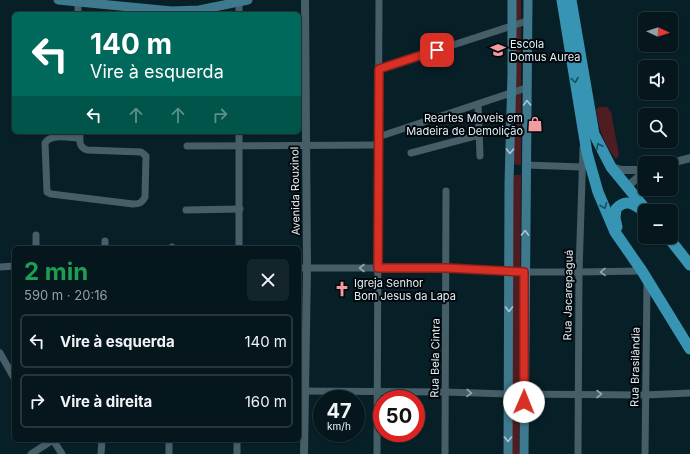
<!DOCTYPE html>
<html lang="pt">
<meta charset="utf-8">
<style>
body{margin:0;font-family:Inter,sans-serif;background:#13242a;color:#f1f3f6;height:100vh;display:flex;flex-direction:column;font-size:15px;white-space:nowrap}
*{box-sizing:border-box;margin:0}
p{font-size:13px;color:#979fa4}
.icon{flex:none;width:22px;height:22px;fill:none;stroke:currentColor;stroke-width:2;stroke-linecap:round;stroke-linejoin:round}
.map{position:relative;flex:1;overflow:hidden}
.details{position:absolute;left:12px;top:246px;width:289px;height:196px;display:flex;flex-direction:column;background:#05171d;border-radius:6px;box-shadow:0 1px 3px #0004,0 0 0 1px #26363b}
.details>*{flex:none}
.top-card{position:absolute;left:12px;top:12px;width:289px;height:122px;border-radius:6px;box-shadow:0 1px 3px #0004,0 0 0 1px #26363b;background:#00695c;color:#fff;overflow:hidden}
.needle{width:26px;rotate:94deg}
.tools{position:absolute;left:638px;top:12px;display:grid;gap:8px}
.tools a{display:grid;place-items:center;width:40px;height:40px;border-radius:6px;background:#05171d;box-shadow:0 1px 3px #0004,0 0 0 1px #26363b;font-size:20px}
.speed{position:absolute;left:313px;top:390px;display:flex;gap:8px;font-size:20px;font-weight:700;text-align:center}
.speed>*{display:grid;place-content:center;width:52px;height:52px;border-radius:50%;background:#05171d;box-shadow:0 1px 3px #0004,0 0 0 1px #26363b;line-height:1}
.speed small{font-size:10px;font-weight:400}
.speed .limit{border:6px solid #d22;background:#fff;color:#111}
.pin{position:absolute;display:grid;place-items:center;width:34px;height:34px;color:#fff;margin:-17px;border-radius:8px;box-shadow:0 2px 6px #0006}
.me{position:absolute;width:44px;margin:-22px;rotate:1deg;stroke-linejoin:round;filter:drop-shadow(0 0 3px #0008)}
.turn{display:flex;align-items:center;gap:14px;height:84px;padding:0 12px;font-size:18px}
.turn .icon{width:52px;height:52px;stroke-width:2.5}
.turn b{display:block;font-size:28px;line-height:34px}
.lanes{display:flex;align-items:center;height:38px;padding:0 12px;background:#0003;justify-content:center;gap:20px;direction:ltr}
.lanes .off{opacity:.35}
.round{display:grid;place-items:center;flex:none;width:42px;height:42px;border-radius:6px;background:#13242a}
.head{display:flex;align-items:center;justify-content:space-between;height:68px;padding:0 12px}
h1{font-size:24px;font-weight:700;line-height:30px;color:#1e9e55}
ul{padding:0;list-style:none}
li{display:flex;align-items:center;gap:12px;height:54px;margin:0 8px 6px;padding:0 4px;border:2px solid #26363b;border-radius:6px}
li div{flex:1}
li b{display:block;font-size:15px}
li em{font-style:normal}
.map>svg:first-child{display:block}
.green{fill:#4e1c21}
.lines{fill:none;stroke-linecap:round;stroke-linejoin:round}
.minor{stroke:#455e68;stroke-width:7}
.tertiary{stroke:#455e68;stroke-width:8}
.secondary{stroke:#3e798d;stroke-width:9}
.primary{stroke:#3794b2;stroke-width:11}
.oneway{stroke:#1c4e5e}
.oneway2{stroke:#a9c6d1}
.oneway3{stroke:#94a7af}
.route-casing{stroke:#8d1f18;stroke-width:10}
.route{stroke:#d93025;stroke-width:7}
.labels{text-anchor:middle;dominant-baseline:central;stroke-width:4;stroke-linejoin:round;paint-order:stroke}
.poi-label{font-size:11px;fill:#e2f0f6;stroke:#02070b;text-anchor:start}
.street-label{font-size:11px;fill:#e2f0f6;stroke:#02070b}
</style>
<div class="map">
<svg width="690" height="454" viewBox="0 0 690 454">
<rect width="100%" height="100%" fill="#071f27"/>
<g class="green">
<path d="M 514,0 L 521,0 L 521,165 L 513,164 Z"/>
<path d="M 599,107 L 607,107 L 611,112 L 619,155 L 616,159 C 603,144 599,129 596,109 Z"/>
<path d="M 513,175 L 521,175 L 519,454 L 511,454 Z"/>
</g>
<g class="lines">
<g class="minor">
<path d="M 78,2 L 78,14"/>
<path d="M 239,2 L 239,14"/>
<path d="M 379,69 L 527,21"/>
<path d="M 478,104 L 480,156"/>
<path d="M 80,132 C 80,140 78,147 87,150 L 141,152 L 146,156 L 145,197 C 142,203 139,204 133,204 L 51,194 L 47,192 L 45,143 C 51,133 70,138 80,138"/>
<path d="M 378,137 L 526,88"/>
<path d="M 187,146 L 378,145"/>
<path d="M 411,153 L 479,135"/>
<path d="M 526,165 L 582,167"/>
<path d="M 186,210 L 240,209"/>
<path d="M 36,235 L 36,248"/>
<path d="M 105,248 L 105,241"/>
<path d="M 172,248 L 172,247"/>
<path d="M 239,248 L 239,132"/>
<path d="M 0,267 L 14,266"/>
<path d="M 299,268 L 447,268 L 509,272 L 579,272 L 642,271"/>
<path d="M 0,353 L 14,378"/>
<path d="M 299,391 L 445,392 L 508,394 L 645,395 L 690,393"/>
<path d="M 237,440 L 237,454"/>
<path d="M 31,454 L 53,440 L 62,454"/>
<path d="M 101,454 L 102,440"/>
<path d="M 169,454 L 169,440"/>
<path d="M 377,454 L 379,0"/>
<path d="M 445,454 L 446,191"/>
<path d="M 578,454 L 579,272 L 583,148"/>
<path d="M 645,454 L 647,282"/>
</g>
<g class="tertiary">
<path d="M 671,163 L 690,158"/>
<path d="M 611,167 L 622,170 L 645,170"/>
<path d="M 627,187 L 645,171"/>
<path d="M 304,454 L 307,268 L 305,0"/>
</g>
<g class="secondary">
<path d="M 58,0 L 172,11 L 199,10 L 248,0"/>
<path d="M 508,454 L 509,183 L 512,73 L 512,0"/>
<path d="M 524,454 L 528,0"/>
</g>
<g class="primary">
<path d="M 562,0 L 587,153 L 598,192 L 615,232 L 642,271 L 690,349"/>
<path d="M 571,0 L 594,134 L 611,167 L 647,211"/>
<path d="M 617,227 L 615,218 L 616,209 C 625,199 632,203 642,210"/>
<path d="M 668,237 L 690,265"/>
</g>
</g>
<defs><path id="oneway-chevron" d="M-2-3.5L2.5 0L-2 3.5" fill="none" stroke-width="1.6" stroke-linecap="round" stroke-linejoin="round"/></defs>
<g class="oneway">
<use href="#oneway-chevron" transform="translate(575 80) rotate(81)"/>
<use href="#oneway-chevron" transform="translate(599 146) rotate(-117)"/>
<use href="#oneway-chevron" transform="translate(604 206) rotate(68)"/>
</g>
<g class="oneway2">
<use href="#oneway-chevron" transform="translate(527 103) rotate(-92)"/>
<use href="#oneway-chevron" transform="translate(510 151) rotate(91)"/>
<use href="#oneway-chevron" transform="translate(525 233) rotate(-89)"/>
<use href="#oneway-chevron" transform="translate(509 309) rotate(90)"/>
<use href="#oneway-chevron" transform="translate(508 439) rotate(90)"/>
</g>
<g class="oneway3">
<use href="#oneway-chevron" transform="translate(362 268) rotate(-180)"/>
<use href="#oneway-chevron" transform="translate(603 272) rotate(178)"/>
<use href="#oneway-chevron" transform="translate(469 393) rotate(2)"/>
<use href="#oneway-chevron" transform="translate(599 394)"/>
</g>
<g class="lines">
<g class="route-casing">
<path id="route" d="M 437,50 L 379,69 L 378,268 L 447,268 L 524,272 L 524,402"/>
</g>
<use href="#route" class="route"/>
</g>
<defs>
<g id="school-bare" transform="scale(1.2)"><path d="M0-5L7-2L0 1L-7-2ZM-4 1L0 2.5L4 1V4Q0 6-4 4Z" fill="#f49b9f" stroke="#02070b" stroke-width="2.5" paint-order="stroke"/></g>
<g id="shop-bare" transform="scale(1.2)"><path d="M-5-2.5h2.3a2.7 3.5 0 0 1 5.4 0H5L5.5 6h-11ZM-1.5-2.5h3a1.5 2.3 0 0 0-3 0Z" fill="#f49b9f" stroke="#02070b" stroke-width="2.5" paint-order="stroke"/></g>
<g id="church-bare" transform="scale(1.2)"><path d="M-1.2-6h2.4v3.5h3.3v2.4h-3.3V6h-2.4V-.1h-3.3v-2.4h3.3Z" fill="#f49b9f" stroke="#02070b" stroke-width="2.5" paint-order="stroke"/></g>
</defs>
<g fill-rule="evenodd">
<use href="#school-bare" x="498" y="50"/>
<use href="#shop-bare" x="535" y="124"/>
<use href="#church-bare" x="342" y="289"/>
</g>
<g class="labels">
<g class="poi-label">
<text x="510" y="44">Escola<tspan x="510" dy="13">Domus Aurea</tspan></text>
<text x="523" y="118" text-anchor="end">Reartes Moveis em<tspan x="523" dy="13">Madeira de Demolição</tspan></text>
<text x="354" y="283">Igreja Senhor<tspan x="354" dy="13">Bom Jesus da Lapa</tspan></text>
</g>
<g class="street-label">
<text transform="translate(295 191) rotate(-91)">Avenida Rouxinol</text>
<text transform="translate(568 295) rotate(-89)">Rua Jacarepaguá</text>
<text transform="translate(435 358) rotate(-89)">Rua Bela Cintra</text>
<text transform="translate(635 367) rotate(-89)">Rua Brasilândia</text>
</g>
</g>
</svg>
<div class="tools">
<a><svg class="needle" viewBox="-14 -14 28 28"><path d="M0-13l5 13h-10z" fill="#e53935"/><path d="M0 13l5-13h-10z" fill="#979fa4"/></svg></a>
<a><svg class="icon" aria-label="sound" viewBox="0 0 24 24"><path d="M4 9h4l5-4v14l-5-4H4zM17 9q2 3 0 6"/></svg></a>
<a><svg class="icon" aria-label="search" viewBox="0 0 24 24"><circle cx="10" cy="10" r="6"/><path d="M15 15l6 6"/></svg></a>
<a>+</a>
<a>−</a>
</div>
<div class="speed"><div>47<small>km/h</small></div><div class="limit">50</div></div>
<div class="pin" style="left:437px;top:50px;background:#d93025"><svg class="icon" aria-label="arrive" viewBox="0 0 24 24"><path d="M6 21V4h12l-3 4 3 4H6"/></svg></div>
<svg class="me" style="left:524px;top:402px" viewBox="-20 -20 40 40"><circle r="19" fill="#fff"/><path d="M0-13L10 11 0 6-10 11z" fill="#d93025"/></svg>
<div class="top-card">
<div class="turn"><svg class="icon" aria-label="left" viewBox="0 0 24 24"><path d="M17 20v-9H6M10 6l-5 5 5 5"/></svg><div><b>140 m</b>Vire à esquerda</div></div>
<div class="lanes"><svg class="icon" aria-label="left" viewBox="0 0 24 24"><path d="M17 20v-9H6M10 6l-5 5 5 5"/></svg><svg class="icon off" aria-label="ahead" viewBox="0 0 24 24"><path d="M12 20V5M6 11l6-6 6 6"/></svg><svg class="icon off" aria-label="ahead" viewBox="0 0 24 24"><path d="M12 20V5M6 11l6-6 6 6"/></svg><svg class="icon off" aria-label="right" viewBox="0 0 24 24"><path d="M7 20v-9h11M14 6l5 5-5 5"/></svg></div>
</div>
<section class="details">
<div class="head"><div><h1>2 min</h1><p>590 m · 20:16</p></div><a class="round"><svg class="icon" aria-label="close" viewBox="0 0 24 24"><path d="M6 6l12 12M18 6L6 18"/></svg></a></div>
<ul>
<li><svg class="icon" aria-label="left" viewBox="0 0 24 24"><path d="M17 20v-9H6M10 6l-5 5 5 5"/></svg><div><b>Vire à esquerda</b></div><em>140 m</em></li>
<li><svg class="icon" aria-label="right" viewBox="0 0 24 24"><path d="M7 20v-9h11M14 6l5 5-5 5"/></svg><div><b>Vire à direita</b></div><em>160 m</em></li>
</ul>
</section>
</div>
